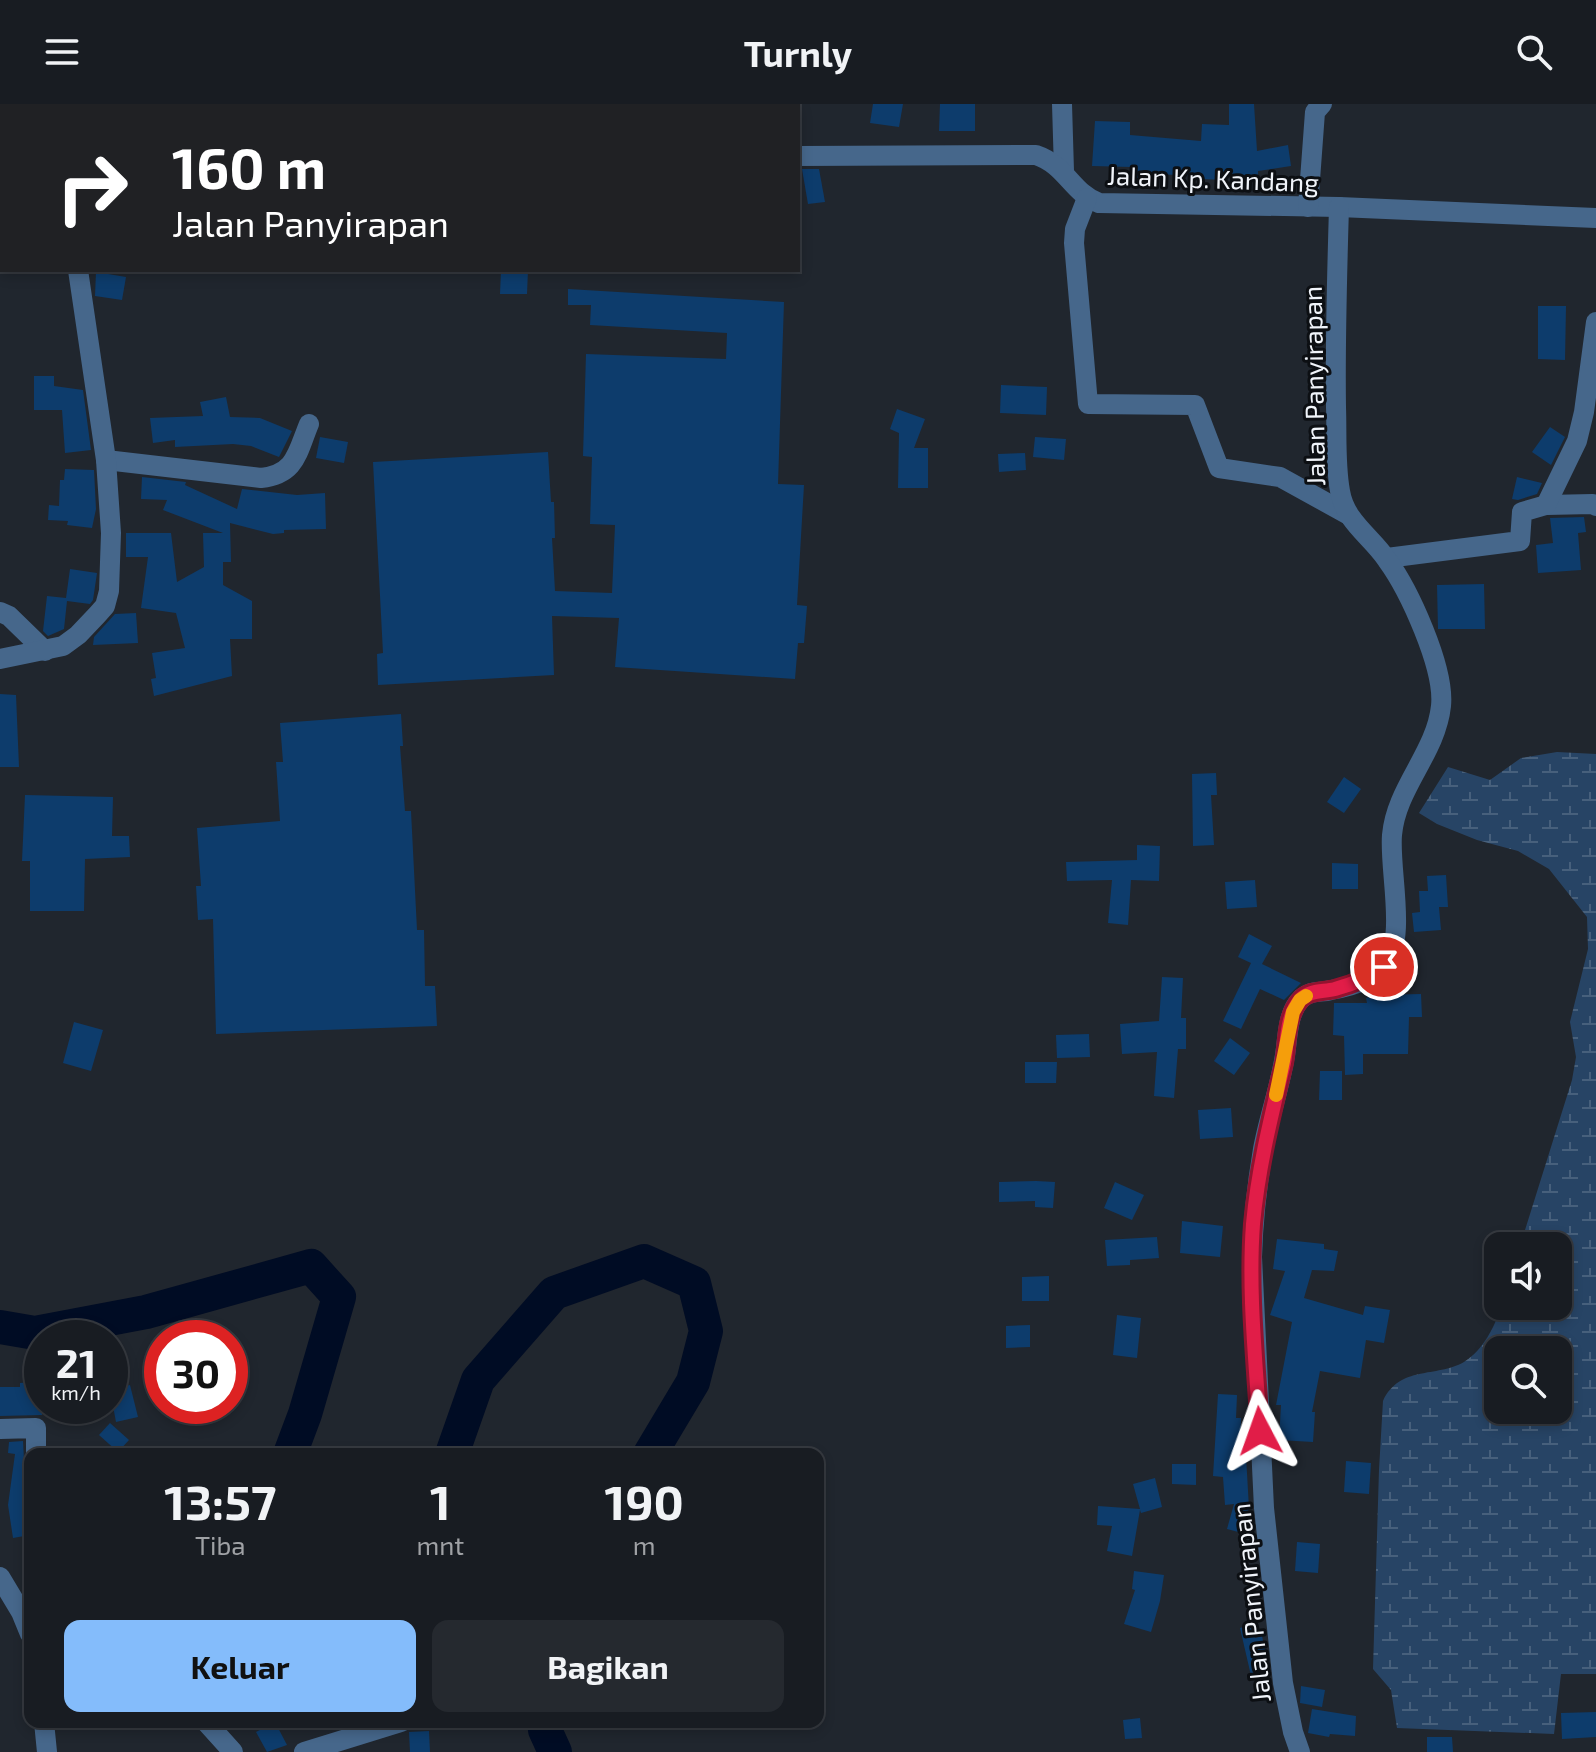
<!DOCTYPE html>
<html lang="id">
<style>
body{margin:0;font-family:"Exo 2",sans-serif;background:#25292f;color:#f1f3f6;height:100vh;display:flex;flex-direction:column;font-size:30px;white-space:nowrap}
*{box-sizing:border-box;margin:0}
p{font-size:26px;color:#9fa1a5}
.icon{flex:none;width:44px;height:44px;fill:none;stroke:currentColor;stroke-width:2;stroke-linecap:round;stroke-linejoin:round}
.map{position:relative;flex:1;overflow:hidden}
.panel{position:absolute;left:24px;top:1344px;width:800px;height:280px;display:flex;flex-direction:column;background:#181c22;border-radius:16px;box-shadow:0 4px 12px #0003,0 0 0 2px #363a40}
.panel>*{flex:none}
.hud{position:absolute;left:0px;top:0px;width:800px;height:168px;box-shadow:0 4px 12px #0003,0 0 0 2px #363a40;background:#202124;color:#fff;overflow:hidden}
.fabs{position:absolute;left:1484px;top:1128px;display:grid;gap:16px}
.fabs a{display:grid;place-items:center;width:88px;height:88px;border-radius:16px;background:#181c22;box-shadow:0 4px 12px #0003,0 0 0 2px #363a40;font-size:40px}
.speed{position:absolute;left:24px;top:1216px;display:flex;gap:16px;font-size:40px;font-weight:700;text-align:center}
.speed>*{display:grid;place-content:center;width:104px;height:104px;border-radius:50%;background:#181c22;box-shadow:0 4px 12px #0003,0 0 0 2px #363a40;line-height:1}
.speed small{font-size:20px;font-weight:400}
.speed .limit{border:12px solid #d22;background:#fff;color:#111}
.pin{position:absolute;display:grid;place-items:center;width:68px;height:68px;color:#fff;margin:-34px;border:4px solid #fff;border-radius:50%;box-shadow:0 2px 8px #0007}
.me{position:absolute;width:88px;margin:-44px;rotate:356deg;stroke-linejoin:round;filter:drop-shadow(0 0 6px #0008)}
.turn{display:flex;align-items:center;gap:28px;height:168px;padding:0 40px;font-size:36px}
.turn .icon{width:104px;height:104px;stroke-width:2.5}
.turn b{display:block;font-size:56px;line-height:68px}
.eta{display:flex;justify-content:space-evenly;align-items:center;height:136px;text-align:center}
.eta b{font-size:48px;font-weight:700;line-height:56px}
.cta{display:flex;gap:16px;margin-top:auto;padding:16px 40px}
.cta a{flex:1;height:92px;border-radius:16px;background:#84bcfb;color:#111;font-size:32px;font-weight:700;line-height:92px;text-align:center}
.cta a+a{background:#25292f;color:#f1f3f6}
header{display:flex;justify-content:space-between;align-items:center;height:104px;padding:0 40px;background:#181c22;font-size:36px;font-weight:700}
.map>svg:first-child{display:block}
.wetland{fill:url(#wetland-marsh);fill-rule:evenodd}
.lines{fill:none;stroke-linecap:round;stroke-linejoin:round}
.river{stroke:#000c24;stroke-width:34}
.building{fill:#0d3c6c}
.minor{stroke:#46678b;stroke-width:20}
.route-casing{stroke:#92132f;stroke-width:20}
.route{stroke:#e11d48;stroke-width:14}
.slow{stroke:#f59e0b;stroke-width:14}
.labels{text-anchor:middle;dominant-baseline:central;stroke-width:6;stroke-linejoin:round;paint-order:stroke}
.street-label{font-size:26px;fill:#f0f4fa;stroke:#0c0f13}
</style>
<header><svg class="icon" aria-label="menu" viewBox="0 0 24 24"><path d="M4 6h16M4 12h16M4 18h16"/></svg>Turnly<svg class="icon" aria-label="search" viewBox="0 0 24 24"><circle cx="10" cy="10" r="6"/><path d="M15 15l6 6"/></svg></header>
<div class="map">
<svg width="1596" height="1648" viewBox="0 0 1596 1648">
<defs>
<pattern id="wetland-marsh" width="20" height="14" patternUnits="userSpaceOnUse" patternTransform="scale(2)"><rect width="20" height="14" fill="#274465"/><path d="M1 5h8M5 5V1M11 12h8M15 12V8" fill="none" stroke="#47607c"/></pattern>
</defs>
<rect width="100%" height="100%" fill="#20262e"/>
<path class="wetland" d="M 1557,648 L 1596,650 L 1596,1570 L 1561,1570 L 1554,1630 L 1397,1624 L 1391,1586 L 1373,1565 L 1379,1366 L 1383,1297 C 1400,1261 1436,1274 1464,1258 C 1483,1246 1495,1223 1501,1202 L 1558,1202 L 1558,1142 L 1520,1142 L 1572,976 L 1576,953 L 1570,918 L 1588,845 L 1587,813 L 1549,765 L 1518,747 L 1477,736 L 1437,720 L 1419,709 L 1448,663 L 1490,676 L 1521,654 ZM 1498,1246 L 1558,1246 L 1558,1306 L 1498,1306 Z"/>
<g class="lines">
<g class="river">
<path d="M 0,1223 L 35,1229 L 146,1208 L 311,1162 L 339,1193 L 305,1310 L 290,1350"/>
<path d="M 452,1350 L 478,1276 L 554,1189 L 644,1157 L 694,1179 L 706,1227 L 693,1278 L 650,1350"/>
<path d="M 544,1618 L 545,1626 L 555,1648"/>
</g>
</g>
<g class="building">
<path d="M 873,0 L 903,0 L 899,23 L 870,19 Z"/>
<path d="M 940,0 L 975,0 L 975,27 L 939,27 Z"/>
<path d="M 1229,0 L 1254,0 L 1257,47 L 1288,41 L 1291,62 L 1258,67 L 1258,71 L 1223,71 L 1223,76 L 1201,75 L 1201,72 L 1154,70 L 1154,79 L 1129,77 L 1131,63 L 1092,62 L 1095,17 L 1130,18 L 1130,31 L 1201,37 L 1202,20 L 1229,21 Z"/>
<path d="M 802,65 L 819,65 L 825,98 L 808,100 Z"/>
<path d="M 501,166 L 528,166 L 527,190 L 500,190 Z"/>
<path d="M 96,168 L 126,173 L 122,196 L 95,192 Z"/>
<path d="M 568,185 L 784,198 L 778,380 L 804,381 L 797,501 L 807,502 L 804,539 L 798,539 L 795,575 L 615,563 L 619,514 L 552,512 L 554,571 L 378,581 L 377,550 L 383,549 L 373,358 L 548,348 L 551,398 L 554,398 L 555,434 L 552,434 L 555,487 L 612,489 L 615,421 L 590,420 L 592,353 L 583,352 L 586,250 L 726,255 L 727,229 L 590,221 L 591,201 L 568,201 Z"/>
<path d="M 1538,202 L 1566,202 L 1565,256 L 1538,255 Z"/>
<path d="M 34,272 L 54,272 L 54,282 L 83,286 L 91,346 L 65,349 L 62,306 L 34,306 Z"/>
<path d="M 1001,281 L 1047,283 L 1046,311 L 1000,309 Z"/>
<path d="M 226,293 L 230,313 L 260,314 L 292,327 L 279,353 L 251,342 L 233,340 L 175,343 L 175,336 L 153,339 L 150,314 L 203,312 L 200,298 Z"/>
<path d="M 897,305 L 925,315 L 914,344 L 928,344 L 928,384 L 898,384 L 899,329 L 890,325 Z"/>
<path d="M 1550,323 L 1565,333 L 1551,361 L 1532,348 Z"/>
<path d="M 320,333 L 348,338 L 344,359 L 316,354 Z"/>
<path d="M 1035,333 L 1066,335 L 1064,356 L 1033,353 Z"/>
<path d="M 1025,349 L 1026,366 L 999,368 L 998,350 Z"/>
<path d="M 65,365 L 94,366 L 96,405 L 92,424 L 67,421 L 68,417 L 48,416 L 49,401 L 59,402 L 60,376 L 64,376 Z"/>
<path d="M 142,373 L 186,378 L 185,381 L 237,405 L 242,385 L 297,391 L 325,389 L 326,425 L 284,426 L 284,429 L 273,430 L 230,419 L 231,458 L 223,458 L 223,481 L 252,497 L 252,535 L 230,535 L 232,572 L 154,592 L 151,575 L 156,574 L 152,549 L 185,544 L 176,509 L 141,504 L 148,453 L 126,453 L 126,429 L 171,429 L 177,478 L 204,463 L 203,429 L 223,429 L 163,406 L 167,396 L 141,395 Z"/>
<path d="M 1517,373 L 1542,379 L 1537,390 L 1518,396 L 1512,395 Z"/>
<path d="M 1584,413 L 1586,428 L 1578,429 L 1581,466 L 1538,469 L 1536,441 L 1553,439 L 1550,414 Z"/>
<path d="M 70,465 L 97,469 L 93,496 L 90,500 L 67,497 L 64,525 L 48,532 L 43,527 L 47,492 L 66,494 Z"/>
<path d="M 1484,480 L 1485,525 L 1438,525 L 1437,481 Z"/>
<path d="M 136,509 L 138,539 L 93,541 L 94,533 L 115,510 Z"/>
<path d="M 0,590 L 16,591 L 19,663 L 0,663 Z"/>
<path d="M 401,610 L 403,642 L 400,642 L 405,707 L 411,707 L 417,826 L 424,826 L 425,882 L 435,882 L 437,922 L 216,930 L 213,815 L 198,816 L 196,782 L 201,782 L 197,724 L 280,717 L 276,658 L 283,658 L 280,619 Z"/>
<path d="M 1216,669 L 1217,691 L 1211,691 L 1214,741 L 1193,742 L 1192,670 Z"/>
<path d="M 1344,673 L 1361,685 L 1344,709 L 1327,698 Z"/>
<path d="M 25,691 L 113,693 L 112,732 L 129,732 L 130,753 L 85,755 L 84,807 L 30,807 L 30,757 L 22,757 Z"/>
<path d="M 1137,741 L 1160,742 L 1159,777 L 1131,776 L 1128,821 L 1108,819 L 1112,776 L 1067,777 L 1066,758 L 1137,756 Z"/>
<path d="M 1332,759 L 1358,760 L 1358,785 L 1332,785 Z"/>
<path d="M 1446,771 L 1448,803 L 1439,803 L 1441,826 L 1414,828 L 1412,809 L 1420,808 L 1419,787 L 1428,787 L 1427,772 Z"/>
<path d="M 1255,776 L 1257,803 L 1227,805 L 1225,778 Z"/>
<path d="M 1249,830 L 1272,842 L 1262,860 L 1301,879 L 1284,896 L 1260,885 L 1241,925 L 1223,917 L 1251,859 L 1238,853 Z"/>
<path d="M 1162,873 L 1183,874 L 1181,914 L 1186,914 L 1186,945 L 1178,945 L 1174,994 L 1154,992 L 1157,948 L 1122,950 L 1120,920 L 1159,917 Z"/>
<path d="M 1421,890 L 1422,913 L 1409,913 L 1408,950 L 1363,950 L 1363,970 L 1345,971 L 1344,932 L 1333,931 L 1334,899 L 1367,899 L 1366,894 L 1376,891 Z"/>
<path d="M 74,918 L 103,926 L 91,967 L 63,959 Z"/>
<path d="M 1089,930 L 1090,953 L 1057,954 L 1056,931 Z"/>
<path d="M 1230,934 L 1250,949 L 1234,971 L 1214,957 Z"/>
<path d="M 1025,958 L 1057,958 L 1056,979 L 1025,979 Z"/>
<path d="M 1320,967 L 1342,967 L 1342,996 L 1319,996 Z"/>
<path d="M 1231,1004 L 1233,1033 L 1200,1035 L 1198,1006 Z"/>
<path d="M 1036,1077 L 1055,1078 L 1053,1104 L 1035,1103 L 1035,1097 L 999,1098 L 999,1078 Z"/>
<path d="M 1115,1078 L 1144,1091 L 1132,1116 L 1104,1104 Z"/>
<path d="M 1182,1117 L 1223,1122 L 1220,1153 L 1180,1149 Z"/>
<path d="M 1157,1133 L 1159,1154 L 1130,1156 L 1130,1161 L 1107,1162 L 1105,1136 Z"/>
<path d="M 1277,1135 L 1324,1140 L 1324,1145 L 1338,1147 L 1334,1167 L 1312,1166 L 1304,1194 L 1363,1211 L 1365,1202 L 1390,1206 L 1384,1239 L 1366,1236 L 1360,1274 L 1320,1267 L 1312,1308 L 1315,1308 L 1313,1338 L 1279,1336 L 1281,1301 L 1276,1301 L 1292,1218 L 1270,1211 L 1285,1167 L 1273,1165 Z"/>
<path d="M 1049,1172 L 1049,1197 L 1022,1197 L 1022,1173 Z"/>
<path d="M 1117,1211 L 1141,1214 L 1137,1254 L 1113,1251 Z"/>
<path d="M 1030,1221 L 1030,1243 L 1006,1244 L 1006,1222 Z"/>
<path d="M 42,1277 L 42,1311 L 0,1312 L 0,1283 L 20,1283 L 20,1279 Z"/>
<path d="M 130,1281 L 138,1313 L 116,1318 L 110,1286 Z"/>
<path d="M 1218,1290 L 1237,1291 L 1236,1314 L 1241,1314 L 1240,1352 L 1246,1352 L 1249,1404 L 1242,1429 L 1227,1425 L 1234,1400 L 1225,1401 L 1223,1373 L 1213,1372 Z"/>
<path d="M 110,1319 L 129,1336 L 118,1348 L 99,1331 Z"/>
<path d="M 23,1337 L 24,1356 L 30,1361 L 30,1431 L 13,1434 L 8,1401 L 15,1350 L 8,1349 L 9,1338 Z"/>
<path d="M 1346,1357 L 1371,1359 L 1369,1390 L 1344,1388 Z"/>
<path d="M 1172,1360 L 1196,1360 L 1196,1381 L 1172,1380 Z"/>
<path d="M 1155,1374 L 1162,1403 L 1141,1409 L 1140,1406 L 1132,1452 L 1107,1447 L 1112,1422 L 1097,1421 L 1098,1402 L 1140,1405 L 1133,1380 Z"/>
<path d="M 1297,1438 L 1320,1440 L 1318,1469 L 1295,1467 Z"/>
<path d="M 1134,1467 L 1164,1471 L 1160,1497 L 1151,1528 L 1124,1520 L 1135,1486 L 1132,1485 Z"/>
<path d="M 1250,1521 L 1255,1534 L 1262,1532 L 1267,1555 L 1262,1556 L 1267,1571 L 1252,1576 L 1240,1524 Z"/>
<path d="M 1301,1582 L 1325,1586 L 1322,1603 L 1300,1599 Z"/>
<path d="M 1312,1605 L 1356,1612 L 1355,1632 L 1330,1630 L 1329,1633 L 1308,1629 Z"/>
<path d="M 1596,1608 L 1596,1633 L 1562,1635 L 1561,1609 Z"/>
<path d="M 1140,1614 L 1142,1634 L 1125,1635 L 1123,1616 Z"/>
<path d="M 275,1618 L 287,1641 L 267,1648 L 256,1628 Z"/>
<path d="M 429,1627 L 430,1648 L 410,1648 L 409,1628 Z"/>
<path d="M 1427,1633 L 1452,1633 L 1453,1648 L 1427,1648 Z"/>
</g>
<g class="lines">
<g class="minor">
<path d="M 108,0 L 109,2"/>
<path d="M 191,0 L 206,2"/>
<path d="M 336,0 L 338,2"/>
<path d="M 1062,0 L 1064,67"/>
<path d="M 141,2 L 166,0"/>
<path d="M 222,2 L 224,0"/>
<path d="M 601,2 L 601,0"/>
<path d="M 798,52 L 1036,51 C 1066,61 1072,89 1099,99 L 1339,103 L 1596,114"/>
<path d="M 1087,94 L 1075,125 L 1074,139 L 1088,300 L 1195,301 L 1219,364 L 1280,373 L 1347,410"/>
<path d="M 1308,103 L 1315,8 L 1322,0"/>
<path d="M 0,141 L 2,141"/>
<path d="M 106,356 L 261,374 C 296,370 297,349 309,320"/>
<path d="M 1546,401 L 1593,400 L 1596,402"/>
<path d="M 1387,454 L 1520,437 L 1522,408 L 1546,401 L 1577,337 L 1584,308 L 1596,218"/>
<path d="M 0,508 L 9,512 L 45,547"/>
<path d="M 0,555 L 63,542 L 78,531 L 97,511 L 105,502 L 109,487 L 111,429 L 106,356 L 78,166"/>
<path d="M 0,1325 L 36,1324 L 36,1350"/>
<path d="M 0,1473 L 21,1508 L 30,1530"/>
<path d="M 44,1618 L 47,1648"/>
<path d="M 206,1618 L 233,1648"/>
<path d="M 304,1648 L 401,1618"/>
<path d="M 1300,1648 L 1293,1628 L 1283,1579 L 1264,1404 L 1252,1153 C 1253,1117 1257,1081 1263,1045 C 1269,1013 1280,983 1285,951 C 1288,933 1287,908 1302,894 C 1311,886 1320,889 1331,886 C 1348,883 1373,876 1385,862 C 1407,834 1389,766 1392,731 C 1396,684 1436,649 1441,602 C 1445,564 1409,486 1387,456 C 1371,432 1345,418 1340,387 C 1335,360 1337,330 1336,303 C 1335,236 1337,170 1339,103"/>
</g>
</g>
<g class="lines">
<g class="route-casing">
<path id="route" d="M 1260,1327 C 1256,1259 1248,1188 1253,1120 C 1258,1065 1271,1013 1284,959 C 1288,939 1285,912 1301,895 C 1310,886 1323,888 1335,885 C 1353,880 1369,874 1384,863"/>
</g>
<use href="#route" class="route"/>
<path class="slow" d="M 1276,991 L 1293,908 L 1300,896 L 1306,892"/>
</g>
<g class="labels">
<g class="street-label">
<text transform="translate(1213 74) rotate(2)">Jalan Kp. Kandang</text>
<text transform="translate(1313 282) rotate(-91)">Jalan Panyirapan</text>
<text transform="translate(1250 1499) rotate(-96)">Jalan Panyirapan</text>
</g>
</g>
</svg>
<div class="fabs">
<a><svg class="icon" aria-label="sound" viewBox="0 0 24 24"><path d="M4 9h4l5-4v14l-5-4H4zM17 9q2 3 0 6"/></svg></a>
<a><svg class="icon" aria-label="search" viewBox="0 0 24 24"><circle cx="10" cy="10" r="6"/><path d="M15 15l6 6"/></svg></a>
</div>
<div class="speed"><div>21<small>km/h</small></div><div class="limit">30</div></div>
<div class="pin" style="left:1384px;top:863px;background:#d93025"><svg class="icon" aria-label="arrive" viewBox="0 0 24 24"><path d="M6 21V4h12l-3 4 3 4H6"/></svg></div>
<svg class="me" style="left:1260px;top:1327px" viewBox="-20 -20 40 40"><path d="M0-17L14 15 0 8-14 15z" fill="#e11d48" stroke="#fff" stroke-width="4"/></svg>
<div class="hud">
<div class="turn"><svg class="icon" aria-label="right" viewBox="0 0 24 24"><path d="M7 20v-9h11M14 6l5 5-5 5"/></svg><div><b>160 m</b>Jalan Panyirapan</div></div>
</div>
<section class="panel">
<div class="eta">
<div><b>13:57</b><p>Tiba</p></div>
<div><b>1</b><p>mnt</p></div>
<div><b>190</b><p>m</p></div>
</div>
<div class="cta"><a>Keluar</a><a>Bagikan</a></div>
</section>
</div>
